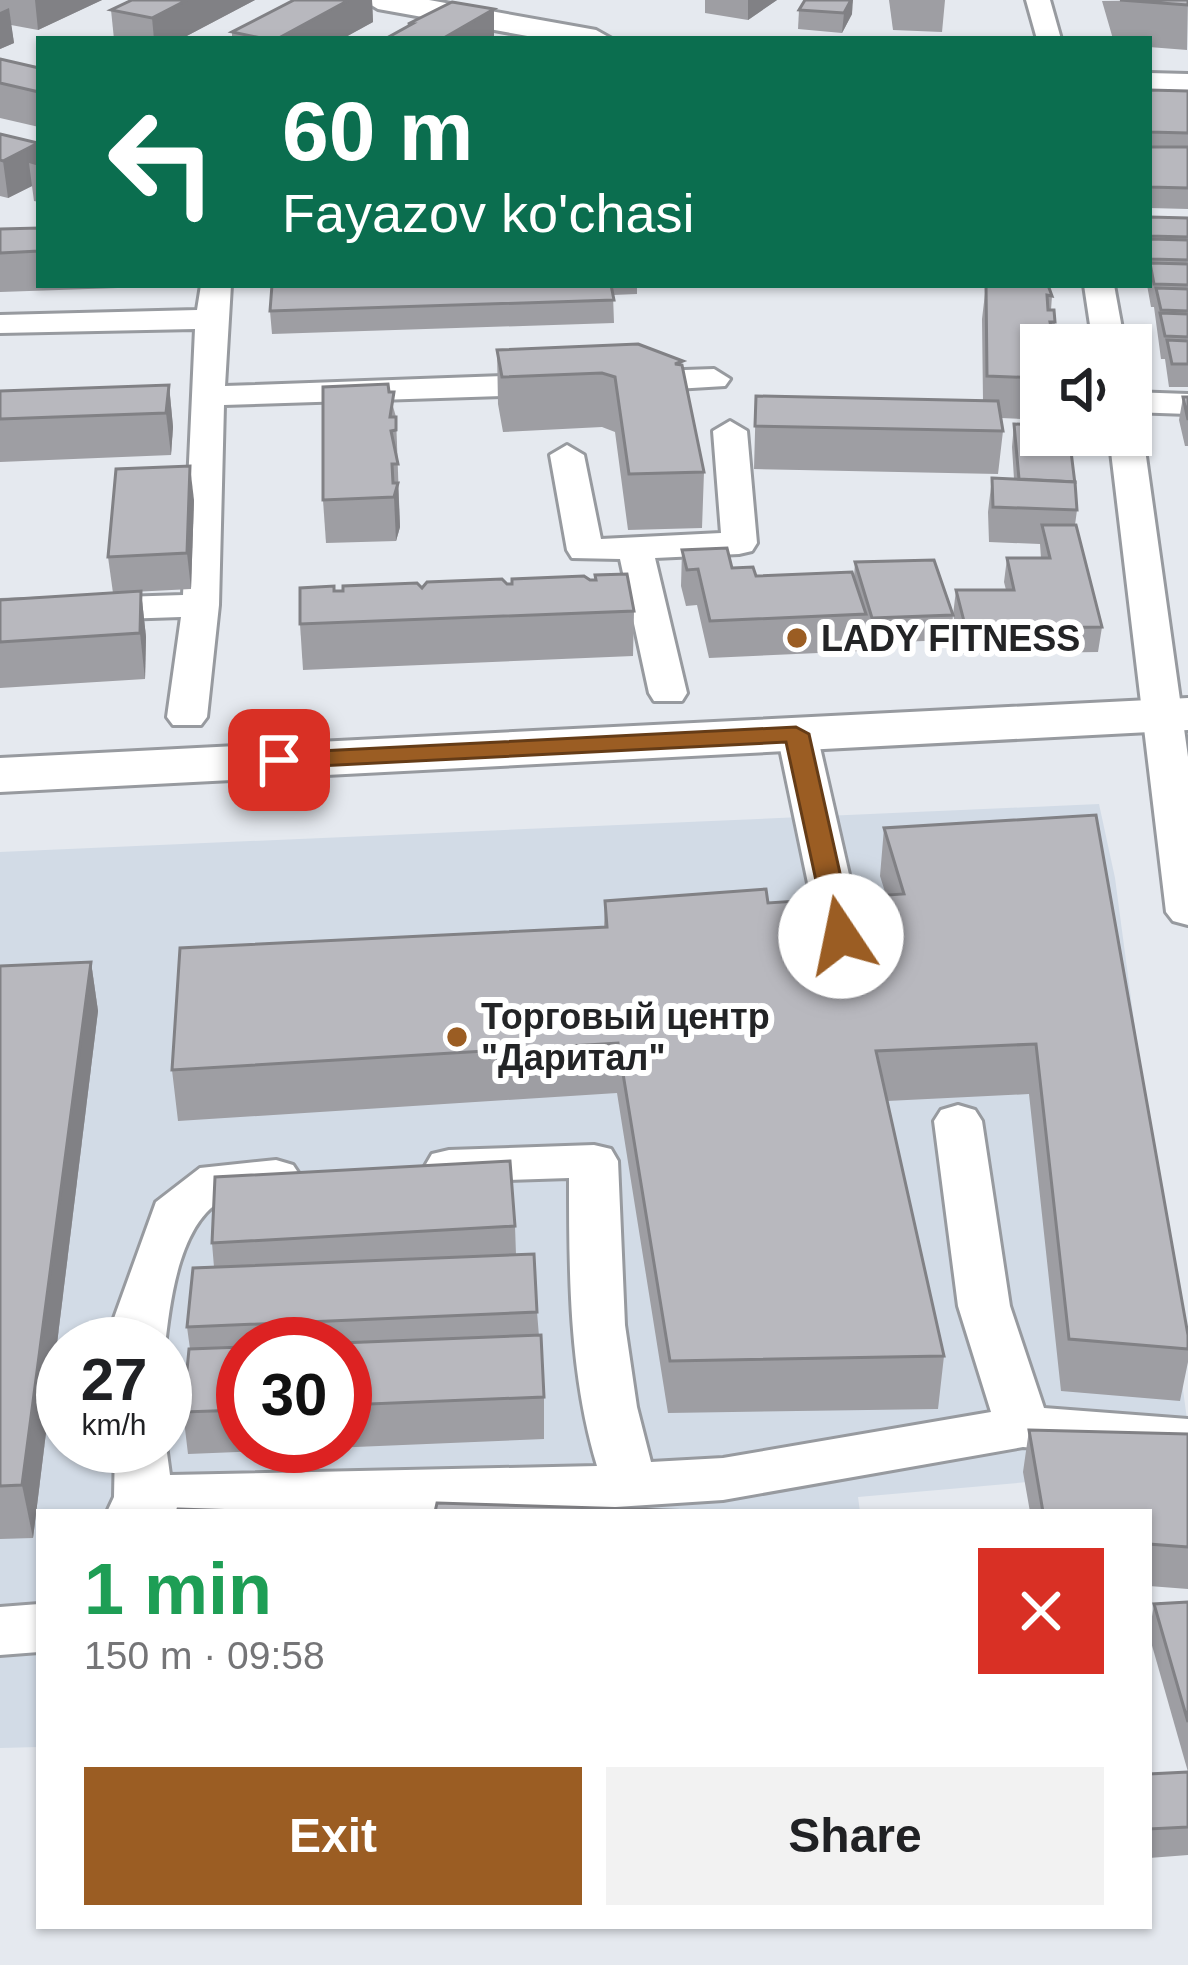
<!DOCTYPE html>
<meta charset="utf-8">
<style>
body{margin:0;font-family:Helvetica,sans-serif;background:#f2f2f2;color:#202124;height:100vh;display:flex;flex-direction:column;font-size:45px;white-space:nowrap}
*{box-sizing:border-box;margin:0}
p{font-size:39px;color:#757577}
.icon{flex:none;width:66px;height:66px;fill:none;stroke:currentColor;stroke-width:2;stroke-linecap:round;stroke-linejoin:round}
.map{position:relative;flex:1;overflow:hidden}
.drawer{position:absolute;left:36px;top:1509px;width:1116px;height:420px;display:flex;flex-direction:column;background:#fff;border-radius:0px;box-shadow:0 3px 9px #0004}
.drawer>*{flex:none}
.hud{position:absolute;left:36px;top:36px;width:1116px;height:252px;border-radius:0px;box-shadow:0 3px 9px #0004;background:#0b6e4f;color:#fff;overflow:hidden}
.controls{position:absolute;left:1020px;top:324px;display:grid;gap:24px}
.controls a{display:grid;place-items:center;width:132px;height:132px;border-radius:0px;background:#fff;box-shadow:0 3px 9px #0004;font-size:60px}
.speed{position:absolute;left:36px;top:1317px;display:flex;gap:24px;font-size:60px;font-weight:700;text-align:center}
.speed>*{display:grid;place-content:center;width:156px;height:156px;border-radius:50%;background:#fff;box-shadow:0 3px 9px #0004;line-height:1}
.speed small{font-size:30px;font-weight:400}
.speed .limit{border:18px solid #d22;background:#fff;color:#111}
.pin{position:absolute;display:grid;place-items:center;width:102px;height:102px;color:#fff;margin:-51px;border-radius:24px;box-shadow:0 6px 18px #0006}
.me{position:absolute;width:132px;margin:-66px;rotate:349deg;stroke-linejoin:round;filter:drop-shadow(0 0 9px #0008)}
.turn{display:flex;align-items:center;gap:42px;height:252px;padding:0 48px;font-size:54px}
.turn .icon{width:156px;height:156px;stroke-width:2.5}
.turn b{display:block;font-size:84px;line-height:102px}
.round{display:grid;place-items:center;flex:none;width:126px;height:126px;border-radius:0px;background:#f2f2f2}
.head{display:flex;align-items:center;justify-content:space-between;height:204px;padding:0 48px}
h1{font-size:72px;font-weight:700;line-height:90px;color:#1e9e55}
.primary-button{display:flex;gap:24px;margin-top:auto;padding:24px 48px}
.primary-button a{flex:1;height:138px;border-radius:0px;background:#9b5d23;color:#fff;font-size:48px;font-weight:700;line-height:138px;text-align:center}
.primary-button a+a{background:#f2f2f2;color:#202124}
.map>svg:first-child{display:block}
.built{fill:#d2dbe6;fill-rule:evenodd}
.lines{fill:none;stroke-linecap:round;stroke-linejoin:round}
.minor-casing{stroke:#979a9f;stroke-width:6}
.tertiary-casing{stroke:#979a9f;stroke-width:6}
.secondary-casing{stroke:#979a9f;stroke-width:6}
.minor{fill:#fff;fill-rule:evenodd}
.tertiary{fill:#fff;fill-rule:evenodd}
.secondary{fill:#fff;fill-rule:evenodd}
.wall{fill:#9e9ea3;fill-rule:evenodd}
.shaded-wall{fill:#818185}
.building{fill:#b8b8be;stroke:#818185;stroke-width:3}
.route{fill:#9b5d23;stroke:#653c17;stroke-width:3}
.poi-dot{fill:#9b5d23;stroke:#fff;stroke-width:4.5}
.labels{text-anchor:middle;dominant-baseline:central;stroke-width:12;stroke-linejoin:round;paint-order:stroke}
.poi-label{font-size:36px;font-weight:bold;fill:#232426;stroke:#fff;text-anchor:start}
</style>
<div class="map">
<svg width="1188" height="1965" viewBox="0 0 1188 1965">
<rect width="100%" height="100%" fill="#e5e9ef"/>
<path class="built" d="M 1099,804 L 1115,878 L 1188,1427 L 1188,1468 L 858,1497 L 860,1512 L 39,1512 L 39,1747 L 0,1748 L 0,852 ZM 63,1344 L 165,1344 L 165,1446 L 63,1446 ZM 243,1344 L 345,1344 L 345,1446 L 243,1446 Z"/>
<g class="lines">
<g class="minor-casing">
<g id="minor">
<path d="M 1026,0 L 1050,0 L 1061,39 L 1037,39 Z"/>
<path d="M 201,285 L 231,285 L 225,386 L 560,374 L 576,384 L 560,394 L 224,405 L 219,605 L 207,717 L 201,725 L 173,725 L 167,717 L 181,617 L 0,623 L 0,601 L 183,595 L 195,329 L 0,333 L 0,315 L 197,310 Z"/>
<path d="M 1084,285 L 1114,285 L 1125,345 L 1093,345 Z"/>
<path d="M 714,369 L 730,379 L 725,386 L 626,392 L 610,382 L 626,372 Z"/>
<path d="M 1131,392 L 1188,394 L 1188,414 L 1131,412 Z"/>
<path d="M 730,421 L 747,431 L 757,543 L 752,551 L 739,554 L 655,558 L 687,693 L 682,701 L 654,701 L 649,693 L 620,559 L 572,558 L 567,550 L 550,455 L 567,445 L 584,455 L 601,539 L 721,533 L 713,431 Z"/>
<path d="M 1131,426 L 1143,435 L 1188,757 L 1188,925 L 1173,921 L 1166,912 L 1109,435 L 1131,435 Z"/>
<path d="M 797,722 L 811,726 L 817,734 L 863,936 L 857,945 L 841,949 L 825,945 L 819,936 L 777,734 L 783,726 Z"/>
<path d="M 958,1105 L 975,1110 L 982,1121 L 1010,1306 L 1044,1408 L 1188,1419 L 1188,1461 L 1023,1447 L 723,1500 L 539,1512 L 107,1512 L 114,1497 L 115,1446 L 165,1446 L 165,1438 L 170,1475 L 597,1466 C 569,1373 569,1274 569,1178 L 449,1182 L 432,1178 L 425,1166 L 432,1154 L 449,1150 L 594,1145 L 611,1149 L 618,1161 L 625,1325 L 637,1407 L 651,1462 L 723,1458 L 991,1412 L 958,1306 L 934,1121 L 941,1110 Z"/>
<path d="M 276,1160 L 293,1165 L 301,1177 L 293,1189 C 273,1194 246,1189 228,1197 C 179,1218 170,1302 165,1346 L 114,1344 L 113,1321 L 156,1202 L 200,1168 Z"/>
<path d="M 39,1604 L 39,1652 L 0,1655 L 0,1607 Z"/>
</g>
</g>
<g class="tertiary-casing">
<g id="tertiary">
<path d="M 363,0 L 429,0 L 596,30 L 612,39 L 544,39 L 378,9 Z"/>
<path d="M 1149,73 L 1188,74 L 1188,94 L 1149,93 Z"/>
</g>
</g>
<g class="secondary-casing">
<path id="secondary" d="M 1188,698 L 1188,730 L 0,792 L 0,758 Z"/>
</g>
<use href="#minor" class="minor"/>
<use href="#tertiary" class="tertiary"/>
<use href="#secondary" class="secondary"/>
</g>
<g class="wall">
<path d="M 0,0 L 102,0 L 38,30 L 11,25 L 14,43 L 0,49 Z"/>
<path d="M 132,0 L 255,0 L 181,39 L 114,39 L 111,10 Z"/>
<path d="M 294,0 L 372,0 L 373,22 L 342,39 L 232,39 L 232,32 Z"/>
<path d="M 705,0 L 777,0 L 748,20 L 705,13 Z"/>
<path d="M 889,0 L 945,0 L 942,32 L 893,30 Z"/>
<path d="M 1188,0 L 1187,50 L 1149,47 L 1149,39 L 1113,39 L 1102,1 Z"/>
<path d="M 799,10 L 852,14 L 842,33 L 798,29 Z"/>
<path d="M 0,59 L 39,68 L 39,127 L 0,118 Z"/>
<path d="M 1149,90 L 1188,91 L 1188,209 L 1149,208 Z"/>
<path d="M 0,134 L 39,149 L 39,202 L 34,201 L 32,186 L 8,198 L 0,196 Z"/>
<path d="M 1149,217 L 1188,218 L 1188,387 L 1169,387 L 1165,359 L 1161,359 L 1154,307 L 1151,307 L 1147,285 L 1149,285 Z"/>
<path d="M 39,228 L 39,285 L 176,286 L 0,292 L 0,229 Z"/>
<path d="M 272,285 L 637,285 L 637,294 L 613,295 L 614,323 L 272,334 L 270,311 Z"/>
<path d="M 986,285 L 1052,296 L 1051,310 L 1055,322 L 1053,337 L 1041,345 L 1041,420 L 1001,418 L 1003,431 L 998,474 L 754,469 L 756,396 L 983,401 L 982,319 Z"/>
<path d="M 497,350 L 683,369 L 704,472 L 702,528 L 628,530 L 615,432 L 602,427 L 503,432 L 498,404 Z"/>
<path d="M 169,385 L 173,427 L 171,455 L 0,462 L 0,391 Z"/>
<path d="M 389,392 L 396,417 L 400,527 L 396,541 L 326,543 L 323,500 Z"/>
<path d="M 1183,397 L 1188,397 L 1188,446 L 1185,446 L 1179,420 Z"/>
<path d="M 1014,424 L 1077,510 L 1075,525 L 1102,627 L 1098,652 L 963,654 L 953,615 L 956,590 L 1006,590 L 1004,582 L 1007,558 L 1041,558 L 1040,544 L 989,542 L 988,512 L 992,478 L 1014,479 L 1012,447 Z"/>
<path d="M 194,500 L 191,589 L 113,593 L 108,557 Z"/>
<path d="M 682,550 L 756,576 L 854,578 L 855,562 L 953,615 L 951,640 L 870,643 L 865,627 L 863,651 L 709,658 L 697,605 L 686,606 L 681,586 Z"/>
<path d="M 595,580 L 634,611 L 633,656 L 303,670 L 300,624 L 334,591 Z"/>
<path d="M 141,591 L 146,637 L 145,679 L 0,688 L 0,600 Z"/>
<path d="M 1096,815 L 1188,1335 L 1188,1362 L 1180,1401 L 1061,1391 L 1029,1094 L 887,1101 L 944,1356 L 938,1409 L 668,1413 L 617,1093 L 178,1121 L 172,1070 L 604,927 L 605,901 L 768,903 L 886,895 L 880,876 L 884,828 Z"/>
<path d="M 91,962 L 98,1011 L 33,1538 L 0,1539 L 0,966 Z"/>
<path d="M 515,1226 L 516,1255 L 537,1312 L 544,1397 L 544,1439 L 188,1454 L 183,1412 L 190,1349 L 187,1327 L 214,1267 L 212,1243 ZM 243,1344 L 345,1344 L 345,1446 L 243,1446 Z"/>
<path d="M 1029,1430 L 1188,1434 L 1188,1589 L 1149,1586 L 1149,1512 L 1030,1512 L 1023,1472 Z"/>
<path d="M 1188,1602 L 1188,1772 L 1149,1635 L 1154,1604 Z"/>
<path d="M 1188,1772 L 1188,1855 L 1149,1858 L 1149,1774 Z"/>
</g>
<g class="shaded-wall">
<path d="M 35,0 L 102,0 L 38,30 Z"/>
<path d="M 187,0 L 255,0 L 181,39 L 154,39 L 152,18 Z"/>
<path d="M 349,0 L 372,0 L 373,22 L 342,39 L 277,39 Z"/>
<path d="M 748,0 L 777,0 L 748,20 Z"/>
<path d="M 851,0 L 853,0 L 852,14 L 842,33 L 844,13 Z"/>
<path d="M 9,8 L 14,43 L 0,49 L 0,12 Z"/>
<path d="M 494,9 L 494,39 L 442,39 Z"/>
<path d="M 38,143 L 39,166 L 29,163 L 32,186 L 8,198 L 3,161 Z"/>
<path d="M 169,385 L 173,427 L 171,455 L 166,413 Z"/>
<path d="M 190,466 L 194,500 L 191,589 L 187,553 Z"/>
<path d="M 398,483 L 400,527 L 396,541 L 394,497 Z"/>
<path d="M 141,591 L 146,637 L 145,679 L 140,633 Z"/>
<path d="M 91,962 L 98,1011 L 33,1538 L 22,1485 Z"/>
</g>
<g class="building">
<path d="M 132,0 L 187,0 L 152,18 L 111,10 Z"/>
<path d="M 294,0 L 349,0 L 277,39 L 266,39 L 232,32 Z"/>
<path d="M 805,0 L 851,0 L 844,13 L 799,10 Z"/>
<path d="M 1120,0 L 1188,0 L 1188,5 Z"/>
<path d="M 452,2 L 494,9 L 442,39 L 385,39 L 412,24 L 408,24 Z"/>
<path d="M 0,59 L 39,68 L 39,92 L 0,83 Z"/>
<path d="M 1149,90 L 1188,91 L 1188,133 L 1149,132 Z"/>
<path d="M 0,134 L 38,143 L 3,161 L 0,160 Z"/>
<path d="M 1149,147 L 1188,147 L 1188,188 L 1149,187 Z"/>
<path d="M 1149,217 L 1188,218 L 1188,237 L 1149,236 Z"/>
<path d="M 39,228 L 39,251 L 0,253 L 0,229 Z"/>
<path d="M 1149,239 L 1188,240 L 1188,260 L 1150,259 Z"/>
<path d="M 1150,263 L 1188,264 L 1188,285 L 1154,284 Z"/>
<path d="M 272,285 L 611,285 L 614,300 L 270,311 Z"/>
<path d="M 986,285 L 1048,285 L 1052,296 L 1047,295 L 1048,310 L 1054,310 L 1055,322 L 1050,322 L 1055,345 L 1041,345 L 1041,378 L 987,376 Z"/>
<path d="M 1156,288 L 1188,289 L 1188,311 L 1161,310 Z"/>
<path d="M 1160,313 L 1188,314 L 1188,337 L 1165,336 Z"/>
<path d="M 1167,340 L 1188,341 L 1188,364 L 1172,364 Z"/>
<path d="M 638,344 L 683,361 L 675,364 L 682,365 L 704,472 L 629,474 L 615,377 L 602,373 L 502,377 L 497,350 Z"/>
<path d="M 388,384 L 389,392 L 394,392 L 390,417 L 396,417 L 396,430 L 391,431 L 398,464 L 392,464 L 393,483 L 398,483 L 394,497 L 323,500 L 323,387 Z"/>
<path d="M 169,385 L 166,413 L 0,419 L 0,391 Z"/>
<path d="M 756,396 L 998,401 L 1003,431 L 755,426 Z"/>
<path d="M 1183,397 L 1188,397 L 1188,420 Z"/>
<path d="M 1014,424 L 1041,425 L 1041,435 L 1069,435 L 1075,484 L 1075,482 L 1019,479 Z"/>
<path d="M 190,466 L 187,553 L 108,557 L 116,469 Z"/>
<path d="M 992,478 L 1075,482 L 1077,510 L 993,507 Z"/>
<path d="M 1042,525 L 1076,525 L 1102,627 L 966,629 L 956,590 L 1014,590 L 1007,558 L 1050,558 Z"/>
<path d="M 727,548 L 732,568 L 753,567 L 756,576 L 852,572 L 866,614 L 710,621 L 698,569 L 687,570 L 682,550 Z"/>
<path d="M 934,560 L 953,615 L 872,618 L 855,562 Z"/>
<path d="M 627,574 L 634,611 L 300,624 L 300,588 L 334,586 L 334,591 L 343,591 L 343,586 L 417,583 L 422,588 L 427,582 L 502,579 L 507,584 L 512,584 L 512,579 L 584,576 L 590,580 L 596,580 L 595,575 Z"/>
<path d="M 141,591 L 140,633 L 0,642 L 0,600 Z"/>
<path d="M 1096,815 L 1188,1335 L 1188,1349 L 1069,1339 L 1036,1044 L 876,1051 L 944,1356 L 670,1361 L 618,1043 L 172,1070 L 180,948 L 607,927 L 605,901 L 766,889 L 768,903 L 904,894 L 884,828 Z"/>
<path d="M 91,962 L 22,1485 L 0,1486 L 0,966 Z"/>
<path d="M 510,1161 L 515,1226 L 212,1243 L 215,1177 Z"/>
<path d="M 534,1254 L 537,1312 L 187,1327 L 193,1268 Z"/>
<path d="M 541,1335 L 544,1397 L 345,1405 L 345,1344 L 315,1344 Z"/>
<path d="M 243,1347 L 243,1410 L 183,1412 L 189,1349 Z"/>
<path d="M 1029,1430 L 1188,1434 L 1188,1547 L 1149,1544 L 1149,1512 L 1043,1512 Z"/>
<path d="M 437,1503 L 729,1512 L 435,1512 Z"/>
<path d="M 178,1509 L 274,1512 L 177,1512 Z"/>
<path d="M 1188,1602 L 1188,1722 L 1154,1604 Z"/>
<path d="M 1188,1772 L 1188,1827 L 1149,1829 L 1149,1774 Z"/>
</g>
<path class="route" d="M 796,727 L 809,734 L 854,936 L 841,944 L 828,936 L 786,742 L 279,768 L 266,760 L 279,753 Z"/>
<g class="poi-dot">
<circle cx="797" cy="638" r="12"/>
<circle cx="457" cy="1037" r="12"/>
</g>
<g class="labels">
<g class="poi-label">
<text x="821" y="638">LADY FITNESS</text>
<text x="481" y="1016">Торговый центр<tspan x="481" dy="41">"Даритал"</tspan></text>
</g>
</g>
</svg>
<div class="controls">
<a><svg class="icon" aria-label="sound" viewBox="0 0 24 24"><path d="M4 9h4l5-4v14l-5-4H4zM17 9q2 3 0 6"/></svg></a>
</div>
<div class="speed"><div>27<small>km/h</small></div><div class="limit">30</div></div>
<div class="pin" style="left:279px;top:760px;background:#d93025"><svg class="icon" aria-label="arrive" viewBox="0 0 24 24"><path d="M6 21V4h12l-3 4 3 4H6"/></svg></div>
<svg class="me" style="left:841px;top:936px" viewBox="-20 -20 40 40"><circle r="19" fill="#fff"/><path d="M0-13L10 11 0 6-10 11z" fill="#9b5d23"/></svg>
<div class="hud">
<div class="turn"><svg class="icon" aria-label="left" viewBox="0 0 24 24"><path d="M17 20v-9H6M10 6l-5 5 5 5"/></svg><div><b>60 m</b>Fayazov ko'chasi</div></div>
</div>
<section class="drawer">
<div class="head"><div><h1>1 min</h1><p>150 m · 09:58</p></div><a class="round" style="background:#d93025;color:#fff"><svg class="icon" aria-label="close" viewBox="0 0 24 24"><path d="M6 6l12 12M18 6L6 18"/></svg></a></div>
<div class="primary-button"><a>Exit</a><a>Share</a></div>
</section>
</div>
